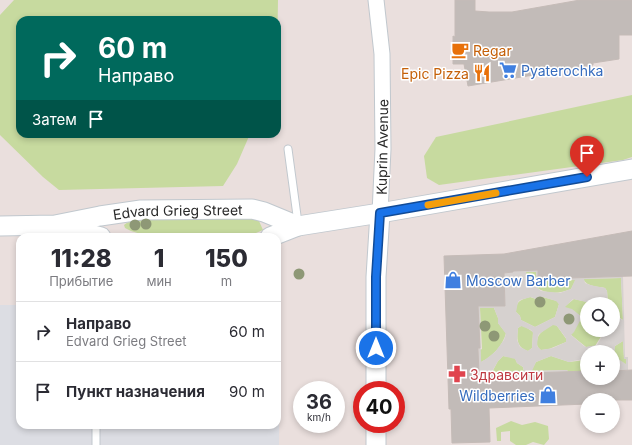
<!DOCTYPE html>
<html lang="ru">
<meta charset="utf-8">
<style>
body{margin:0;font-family:Inter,sans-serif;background:#f7f7f7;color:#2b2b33;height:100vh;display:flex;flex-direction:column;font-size:15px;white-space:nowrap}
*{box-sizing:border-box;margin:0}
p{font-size:13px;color:#7c7c81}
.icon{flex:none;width:22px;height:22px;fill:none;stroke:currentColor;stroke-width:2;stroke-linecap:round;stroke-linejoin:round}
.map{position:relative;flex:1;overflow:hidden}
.details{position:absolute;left:16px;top:233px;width:265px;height:196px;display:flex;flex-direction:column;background:#fff;border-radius:12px;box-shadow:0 2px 6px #0003}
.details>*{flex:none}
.top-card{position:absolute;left:16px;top:16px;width:265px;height:122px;border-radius:12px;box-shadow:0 2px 6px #0003;background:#00695c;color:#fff;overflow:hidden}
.buttons{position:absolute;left:580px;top:297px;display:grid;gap:8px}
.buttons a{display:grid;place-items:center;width:40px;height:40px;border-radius:50%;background:#fff;box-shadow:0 2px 6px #0003;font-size:20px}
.speed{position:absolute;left:293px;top:381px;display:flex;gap:8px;font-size:20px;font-weight:700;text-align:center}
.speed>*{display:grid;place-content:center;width:52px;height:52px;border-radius:50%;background:#fff;box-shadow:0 2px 6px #0003;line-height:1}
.speed small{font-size:10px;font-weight:400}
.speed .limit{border:6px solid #d22;background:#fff;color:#111}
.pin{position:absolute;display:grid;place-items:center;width:34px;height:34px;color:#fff;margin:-41px -17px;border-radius:50% 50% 50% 0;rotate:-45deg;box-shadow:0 0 4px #0007}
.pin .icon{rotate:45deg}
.me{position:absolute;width:44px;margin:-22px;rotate:0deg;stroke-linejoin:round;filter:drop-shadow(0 0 3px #0008)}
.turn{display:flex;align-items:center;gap:14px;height:84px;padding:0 16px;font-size:18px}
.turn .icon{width:52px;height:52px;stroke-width:2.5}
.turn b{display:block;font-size:28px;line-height:34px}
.then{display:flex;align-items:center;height:38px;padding:0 16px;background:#0003;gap:8px;font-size:15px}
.eta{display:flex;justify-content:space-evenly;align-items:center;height:68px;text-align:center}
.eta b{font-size:24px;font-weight:800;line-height:28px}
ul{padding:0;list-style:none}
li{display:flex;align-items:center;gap:12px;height:60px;padding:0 16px;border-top:1px solid #e1e1e2}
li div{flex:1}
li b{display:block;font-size:15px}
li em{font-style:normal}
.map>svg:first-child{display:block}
.industrial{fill:#dcdde3}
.green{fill:#c7da9f}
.plaza{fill:#d6d1cf;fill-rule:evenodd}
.building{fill:#c2bbb8;stroke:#c5bbb7}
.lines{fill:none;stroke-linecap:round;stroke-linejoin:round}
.service-casing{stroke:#c1c8ce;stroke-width:9}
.minor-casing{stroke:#c1c8ce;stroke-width:17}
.tertiary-casing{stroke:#c1c8ce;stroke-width:21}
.service{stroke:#fff;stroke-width:7}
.minor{stroke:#fff;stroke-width:15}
.tertiary{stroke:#fff;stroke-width:19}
.tree{fill:#8e9876}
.route-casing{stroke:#114b97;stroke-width:10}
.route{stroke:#1a73e8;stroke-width:7}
.slow{stroke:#f59e0b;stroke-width:7}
.labels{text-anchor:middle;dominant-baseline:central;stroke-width:3;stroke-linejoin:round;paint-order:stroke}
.food-label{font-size:14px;fill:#c56008;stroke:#fff;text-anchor:start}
.shop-label{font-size:14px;fill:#366cbe;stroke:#fff;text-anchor:start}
.street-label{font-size:14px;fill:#292929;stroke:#fff}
.health-label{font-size:14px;fill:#be3a42;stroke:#fff;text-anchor:start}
</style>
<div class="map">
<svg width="632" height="445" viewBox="0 0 632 445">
<rect width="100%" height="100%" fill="#eadfdd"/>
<path class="industrial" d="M 0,305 L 20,305 L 20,425 L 277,425 L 277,317 L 280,335 L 279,445 L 0,445 Z"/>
<g class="green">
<path d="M 14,0 L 278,0 L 277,62 L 277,20 L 20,20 L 20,134 L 250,134 L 237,164 L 223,186 L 59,190 L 43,177 L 0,135 L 0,15 Z"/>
<path d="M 632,95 L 632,157 L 623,160 L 439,185 L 427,178 L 424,156 L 436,137 Z"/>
<path d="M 252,218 L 259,221 L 263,230 L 256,233 L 246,235 L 163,237 L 144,235 L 131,231 L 125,228 L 124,225 C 130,220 139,220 147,219 Z"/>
<path d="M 525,272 L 536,272 L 536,280 L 576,279 L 571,289 C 552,297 532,292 525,272 Z"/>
<path d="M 621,278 L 623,320 L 613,313 L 613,304 L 608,304 L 607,291 L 605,288 C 597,286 587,287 583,279 Z"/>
<path d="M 530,297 L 536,299 L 543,297 L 557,301 L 559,304 L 555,317 L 535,327 L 521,320 L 520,316 L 516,312 C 516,301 520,300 530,297 Z"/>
<path d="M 574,299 L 596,304 L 587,304 L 587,330 L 601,330 L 602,335 L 595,346 L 586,347 L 570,334 L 582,317 L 564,307 Z"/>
<path d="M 480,308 L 494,308 L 498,318 L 498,323 L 506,333 C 503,345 492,357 481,362 L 480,350 L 482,349 Z"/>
<path d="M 554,324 L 557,326 L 567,340 L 566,342 L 549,349 L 541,350 C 537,347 537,345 537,341 C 538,332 547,328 554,324 Z"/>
<path d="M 521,326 L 524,326 L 533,332 L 532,348 L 528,351 C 516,347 517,338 518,328 Z"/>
<path d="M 623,341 L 624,358 L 626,359 L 626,365 C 617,359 612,358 615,346 Z"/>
<path d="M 503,356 L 515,358 L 517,363 L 523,367 L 524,372 L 499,372 L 499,376 L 490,376 L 498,361 Z"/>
<path d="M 551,356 L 569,362 L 585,360 L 587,371 L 568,372 L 567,370 L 531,371 L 536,362 Z"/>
<path d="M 511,421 L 522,425 L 535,422 L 548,426 L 549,439 L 544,445 L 533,442 L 526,445 L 516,445 L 510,441 L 510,431 L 501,432 L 501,441 L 497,441 L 496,428 Z"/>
</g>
<path class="plaza" d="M 512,253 L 538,270 L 538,279 L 623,276 L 625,357 L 628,357 L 628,370 L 613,371 L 613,369 L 616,369 L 613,365 L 613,352 L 587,352 L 587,400 L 586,362 L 583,359 L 569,362 L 551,356 L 536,362 L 532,371 L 567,370 L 568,372 L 479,378 L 478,306 L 503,306 L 505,304 L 504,279 L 502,273 L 513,272 ZM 526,272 L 536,272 L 536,281 L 575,280 L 571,289 L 560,293 L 541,291 L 529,281 ZM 621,278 L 623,320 L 617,317 L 613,313 L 613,330 L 601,330 L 602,336 L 597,345 L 586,347 L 584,346 L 571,335 L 574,332 L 582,317 L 572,309 L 565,307 L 573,299 L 596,304 L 608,304 L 607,291 L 605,288 L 590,285 L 585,283 L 584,279 ZM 531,297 L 536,299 L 543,297 L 556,301 L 559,304 L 555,317 L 535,327 L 521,320 L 520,316 L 516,312 L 518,302 L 520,300 ZM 480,308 L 494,308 L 498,318 L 498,323 L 506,334 L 504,340 L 495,352 L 486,359 L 481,362 ZM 553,325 L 557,326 L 566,338 L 566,342 L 553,348 L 541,350 L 537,346 L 538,336 L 539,334 ZM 521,326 L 531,330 L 533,333 L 532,348 L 528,351 L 520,347 L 517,340 L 518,328 ZM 623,341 L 624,359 L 626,359 L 626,364 L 615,357 L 614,354 L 615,346 ZM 503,356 L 515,359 L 517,363 L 523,367 L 524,371 L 499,372 L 498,376 L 490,375 L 498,361 Z"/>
<g class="building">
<path d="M 455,0 L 475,0 L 475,11 L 489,12 L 512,12 L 580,0 L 632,0 L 632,35 L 619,35 L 619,59 L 593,63 L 593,65 L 468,86 L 464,64 L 453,64 L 453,36 L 455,37 Z"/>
<path d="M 632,231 L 632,276 L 538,279 L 538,270 L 513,271 L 513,272 L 504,273 L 505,306 L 478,306 L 480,348 L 478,348 L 479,375 L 587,371 L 587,378 L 613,378 L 613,371 L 632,370 L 632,400 L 587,400 L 587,404 L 489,408 L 490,442 L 452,443 L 451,409 L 449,409 L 444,256 L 504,254 Z"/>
</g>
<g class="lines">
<g class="service-casing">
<g id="service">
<path d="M 288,149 L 298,223"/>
<path d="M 96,425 L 96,445"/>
</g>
</g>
<g class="minor-casing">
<path id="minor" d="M 376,0 L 382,54 L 383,149 L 380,213"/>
</g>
<g class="tertiary-casing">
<g id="tertiary">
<path id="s1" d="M 0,226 L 55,225 L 100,216 L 141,210 L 252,209 L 264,212 L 298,226"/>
<path d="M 58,226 L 101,237"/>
<path d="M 270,237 L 298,226 L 380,213 L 632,169"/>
<path d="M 376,390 L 376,277 L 380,213"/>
<path d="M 376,424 L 376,445"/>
</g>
</g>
<use href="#service" class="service"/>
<use href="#minor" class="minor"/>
<use href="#tertiary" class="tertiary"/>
</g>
<g class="tree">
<circle cx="146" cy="224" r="5.5"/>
<circle cx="135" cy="225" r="5.5"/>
<circle cx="299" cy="274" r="5.5"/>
<circle cx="540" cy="302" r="5.5"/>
<circle cx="569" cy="319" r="5.5"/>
<circle cx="485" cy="326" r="5.5"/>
<circle cx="494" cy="336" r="5.5"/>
</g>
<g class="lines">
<g class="route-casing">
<path id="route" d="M 376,348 L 376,277 L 380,213 L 587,177"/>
</g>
<use href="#route" class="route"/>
<path class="slow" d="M 428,205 L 496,193"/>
</g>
<defs>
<g id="cafe-bare" transform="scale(1.38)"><path d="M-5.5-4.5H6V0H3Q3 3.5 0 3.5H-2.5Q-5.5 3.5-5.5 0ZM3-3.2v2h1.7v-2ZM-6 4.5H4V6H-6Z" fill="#e8710a" stroke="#fff" stroke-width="2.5" paint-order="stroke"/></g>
<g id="supermarket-bare" transform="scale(1.38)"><path d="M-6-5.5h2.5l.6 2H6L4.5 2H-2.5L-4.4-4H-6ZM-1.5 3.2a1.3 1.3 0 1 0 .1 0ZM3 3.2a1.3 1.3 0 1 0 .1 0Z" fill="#3f7fe0" stroke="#fff" stroke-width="2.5" paint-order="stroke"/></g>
<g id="restaurant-bare" transform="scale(1.38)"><path d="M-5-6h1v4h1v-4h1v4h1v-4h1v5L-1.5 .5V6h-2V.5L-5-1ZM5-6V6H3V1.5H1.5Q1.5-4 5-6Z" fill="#e8710a" stroke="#fff" stroke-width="2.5" paint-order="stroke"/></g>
<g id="shop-bare" transform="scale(1.38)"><path d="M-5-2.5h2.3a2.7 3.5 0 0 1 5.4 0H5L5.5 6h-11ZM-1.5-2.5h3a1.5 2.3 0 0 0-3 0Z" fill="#3f7fe0" stroke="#fff" stroke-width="2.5" paint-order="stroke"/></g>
<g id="pharmacy-bare" transform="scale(1.38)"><path d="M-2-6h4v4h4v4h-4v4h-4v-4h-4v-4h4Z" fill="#e0444e" stroke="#fff" stroke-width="2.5" paint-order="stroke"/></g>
</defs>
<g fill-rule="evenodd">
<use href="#cafe-bare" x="460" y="50"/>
<use href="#supermarket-bare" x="508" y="70"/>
<use href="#restaurant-bare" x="482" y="73"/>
<use href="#shop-bare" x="453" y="280"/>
<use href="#pharmacy-bare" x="457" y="374"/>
<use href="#shop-bare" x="548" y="395"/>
</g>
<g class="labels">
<g class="food-label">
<text x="473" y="50">Regar</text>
<text x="469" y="73" text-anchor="end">Epic Pizza</text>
</g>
<g class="shop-label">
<text x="521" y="70">Pyaterochka</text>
<text x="466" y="280">Moscow Barber</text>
<text x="535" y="395" text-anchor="end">Wildberries</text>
</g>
<g class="street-label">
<text transform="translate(382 147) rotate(-89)">Kuprin Avenue</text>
<text stroke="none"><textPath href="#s1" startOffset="179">Edvard Grieg Street</textPath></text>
</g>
<g class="health-label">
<text x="470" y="374">Здравсити</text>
</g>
</g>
</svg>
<div class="buttons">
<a><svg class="icon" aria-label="search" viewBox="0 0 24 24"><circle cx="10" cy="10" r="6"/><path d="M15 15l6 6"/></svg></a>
<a>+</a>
<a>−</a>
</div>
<div class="speed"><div>36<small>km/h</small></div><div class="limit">40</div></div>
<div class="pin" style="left:587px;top:177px;background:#d93025"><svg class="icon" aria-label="arrive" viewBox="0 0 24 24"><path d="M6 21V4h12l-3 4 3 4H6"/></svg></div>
<svg class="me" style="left:376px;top:348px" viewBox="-20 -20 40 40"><circle r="17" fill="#1a73e8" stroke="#fff" stroke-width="3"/><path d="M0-11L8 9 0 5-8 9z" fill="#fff"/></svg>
<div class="top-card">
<div class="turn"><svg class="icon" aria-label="right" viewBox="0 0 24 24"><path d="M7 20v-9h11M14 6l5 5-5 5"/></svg><div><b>60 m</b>Направо</div></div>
<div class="then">Затем<svg class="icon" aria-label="arrive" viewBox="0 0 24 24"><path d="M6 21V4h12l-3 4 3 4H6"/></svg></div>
</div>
<section class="details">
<div class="eta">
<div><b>11:28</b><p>Прибытие</p></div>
<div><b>1</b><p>мин</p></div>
<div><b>150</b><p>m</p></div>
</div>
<ul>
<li><svg class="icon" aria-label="right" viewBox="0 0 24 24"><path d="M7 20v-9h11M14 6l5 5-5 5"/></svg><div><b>Направо</b><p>Edvard Grieg Street</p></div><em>60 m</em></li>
<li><svg class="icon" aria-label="arrive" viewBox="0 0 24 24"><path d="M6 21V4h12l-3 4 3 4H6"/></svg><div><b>Пункт назначения</b></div><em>90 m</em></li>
</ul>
</section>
</div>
